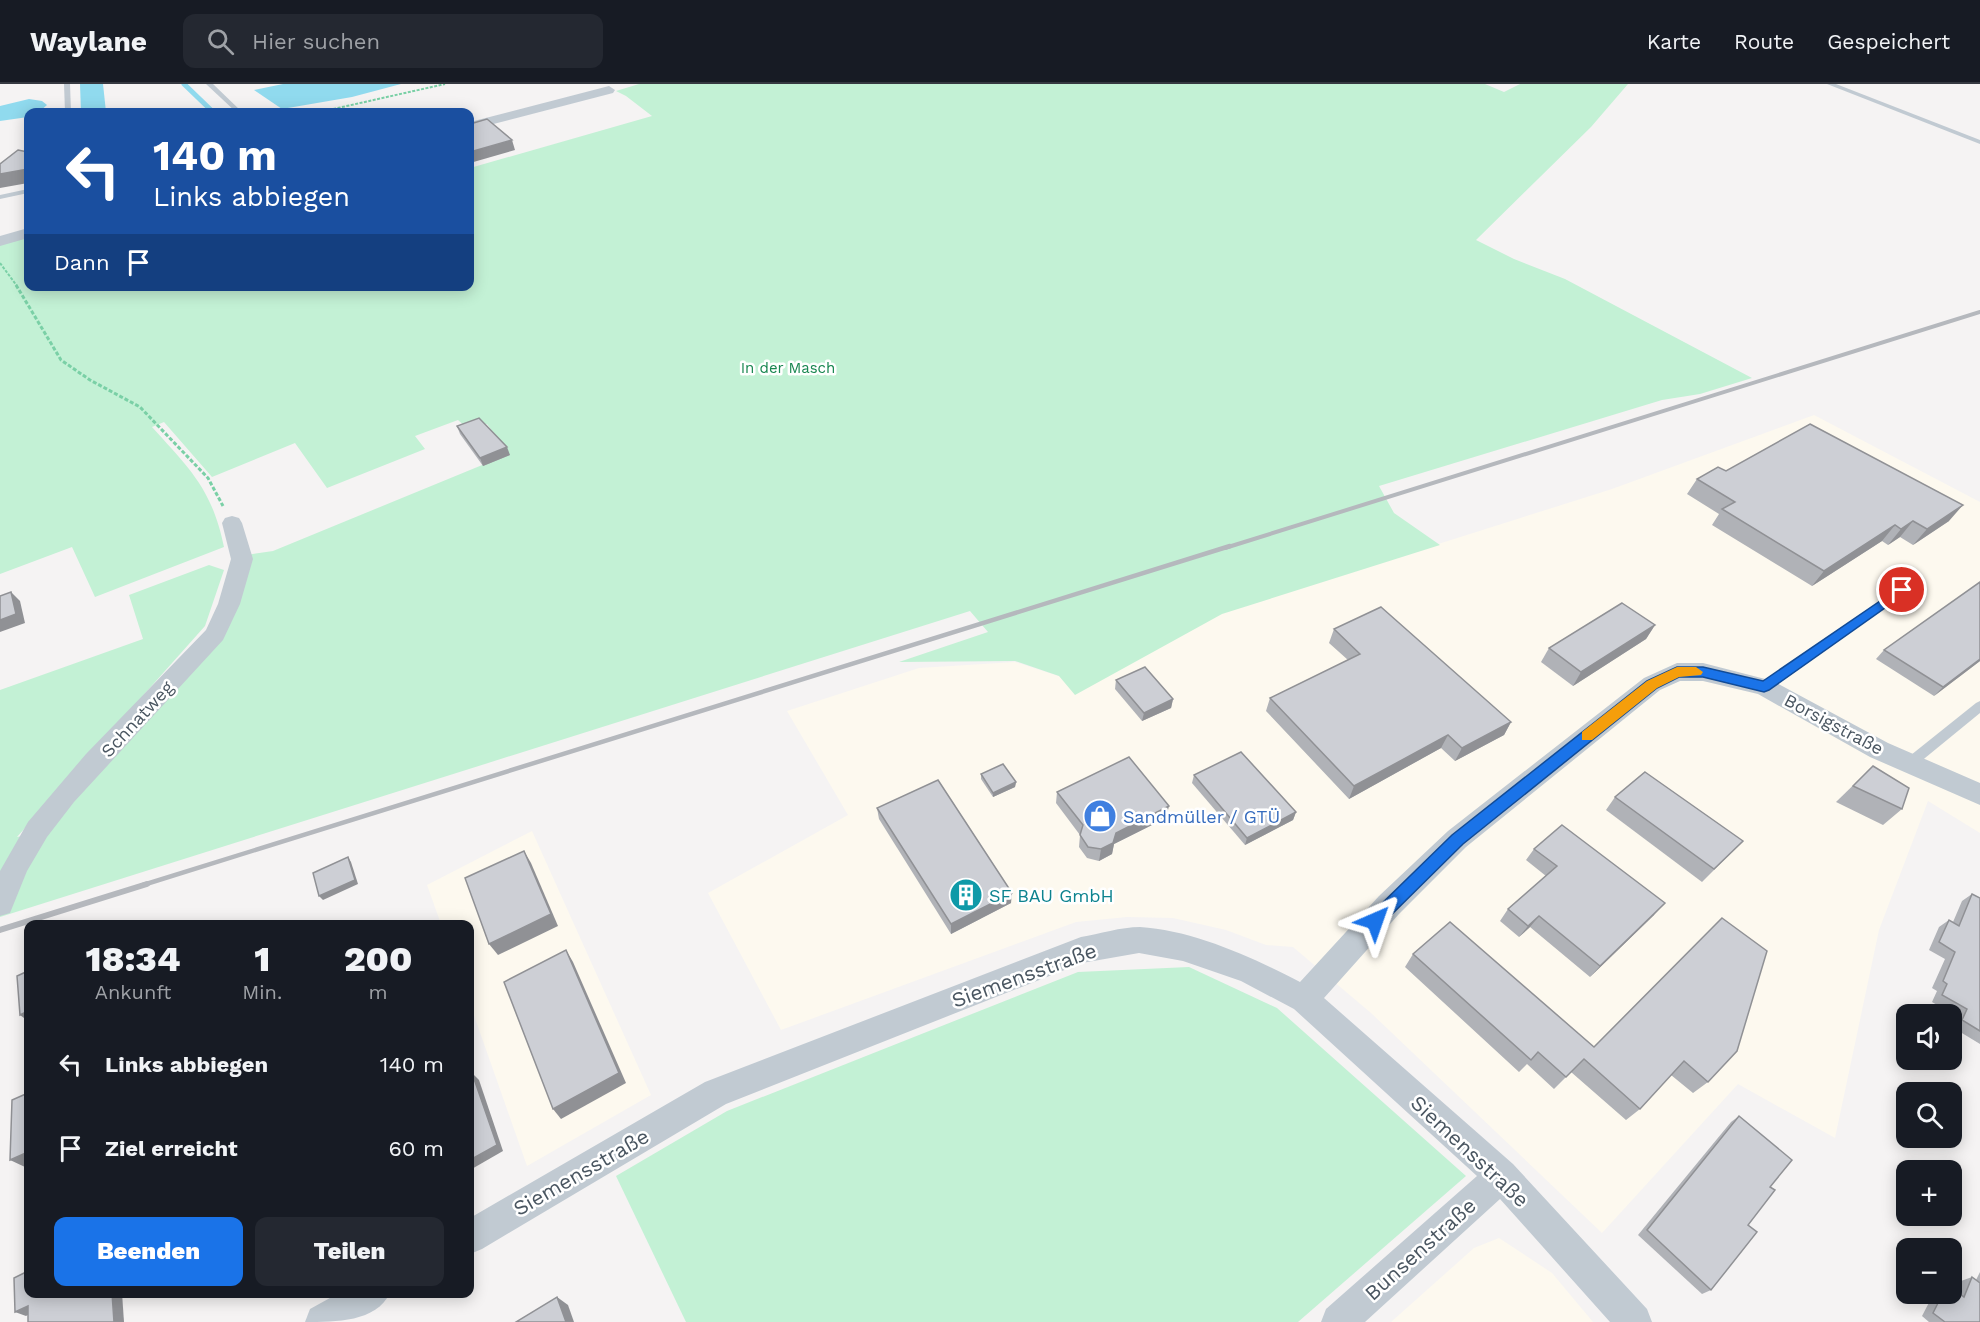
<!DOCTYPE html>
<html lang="de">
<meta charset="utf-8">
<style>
body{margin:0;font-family:"Work Sans",sans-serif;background:#242831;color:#f1f3f6;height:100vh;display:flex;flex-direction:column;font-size:22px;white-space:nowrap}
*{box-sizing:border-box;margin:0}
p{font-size:20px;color:#9ea1a6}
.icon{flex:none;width:33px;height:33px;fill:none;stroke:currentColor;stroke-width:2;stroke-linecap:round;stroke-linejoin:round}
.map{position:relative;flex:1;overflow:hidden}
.sheet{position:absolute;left:24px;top:836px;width:450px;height:378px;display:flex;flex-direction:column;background:#171b24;border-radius:12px;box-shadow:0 3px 15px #0003}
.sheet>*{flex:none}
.guide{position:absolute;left:24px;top:24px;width:450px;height:183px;border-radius:12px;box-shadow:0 3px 15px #0003;background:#1a4fa0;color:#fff;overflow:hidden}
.controls{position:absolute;left:1896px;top:920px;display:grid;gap:12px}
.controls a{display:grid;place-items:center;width:66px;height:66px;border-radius:12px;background:#171b24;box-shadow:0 3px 15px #0003;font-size:30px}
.pin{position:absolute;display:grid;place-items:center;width:51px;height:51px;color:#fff;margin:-26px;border:3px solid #fff;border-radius:50%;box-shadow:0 2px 6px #0007}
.me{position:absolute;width:66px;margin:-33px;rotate:43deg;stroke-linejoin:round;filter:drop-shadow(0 0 4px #0008)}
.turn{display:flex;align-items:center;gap:21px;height:126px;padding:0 30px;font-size:27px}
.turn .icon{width:78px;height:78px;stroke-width:2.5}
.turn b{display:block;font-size:42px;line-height:51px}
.then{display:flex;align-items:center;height:57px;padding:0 30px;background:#0003;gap:12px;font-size:22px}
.eta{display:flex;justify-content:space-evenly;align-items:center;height:102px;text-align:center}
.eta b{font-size:36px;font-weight:800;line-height:42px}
.cta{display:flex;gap:12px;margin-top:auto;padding:12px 30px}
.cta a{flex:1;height:69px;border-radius:12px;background:#1a73e8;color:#fff;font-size:24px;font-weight:800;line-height:69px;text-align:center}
.cta a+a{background:#242831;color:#f1f3f6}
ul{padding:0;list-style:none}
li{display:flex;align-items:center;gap:18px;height:84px;padding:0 30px}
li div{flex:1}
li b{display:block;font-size:22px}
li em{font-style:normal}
header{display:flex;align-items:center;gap:36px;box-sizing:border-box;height:84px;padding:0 30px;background:#171b24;border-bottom:2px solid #363941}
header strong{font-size:28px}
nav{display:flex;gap:33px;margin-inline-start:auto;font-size:21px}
.search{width:420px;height:54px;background:#242831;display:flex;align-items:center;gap:15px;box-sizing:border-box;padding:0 21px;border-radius:12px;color:#9ea1a6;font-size:22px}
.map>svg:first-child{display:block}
.commercial{fill:#fdf9ef}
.green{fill:#c3f1d5}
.water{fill:#90daee}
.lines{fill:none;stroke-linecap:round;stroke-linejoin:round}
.stream{stroke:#90daee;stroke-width:5}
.path-far1{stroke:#7ad0a6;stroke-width:2;stroke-dasharray:3 1.5;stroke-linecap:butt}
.path{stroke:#7ad0a6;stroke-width:3;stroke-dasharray:4 2;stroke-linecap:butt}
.service{fill:#c1cad2;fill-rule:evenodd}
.minor{fill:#c1cad2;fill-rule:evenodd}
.rail-far2{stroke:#b5b8bd;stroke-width:4}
.rail-far1{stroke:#b5b8bd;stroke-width:4.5}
.rail{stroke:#b5b8bd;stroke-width:6}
.wall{fill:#b0b2b7}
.shaded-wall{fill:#909195}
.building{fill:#cdcfd5;stroke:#909195;stroke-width:1.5}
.route{fill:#1a73e8;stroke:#114b97;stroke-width:1.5}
.slow{fill:#f59e0b}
.labels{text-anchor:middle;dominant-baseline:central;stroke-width:5;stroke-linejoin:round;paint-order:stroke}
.far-park-label{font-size:15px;fill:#17864f;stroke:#fff}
.street-label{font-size:18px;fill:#4a5661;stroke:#fff}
.shop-label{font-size:18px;fill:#366cbe;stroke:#fff;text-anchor:start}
.culture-label{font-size:18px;fill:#0d838f;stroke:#fff;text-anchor:start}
.near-street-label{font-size:21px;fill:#4a5661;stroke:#fff}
</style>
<header>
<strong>Waylane</strong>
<div class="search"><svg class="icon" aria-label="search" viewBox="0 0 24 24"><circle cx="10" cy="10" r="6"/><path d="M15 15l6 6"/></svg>Hier suchen</div>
<nav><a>Karte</a><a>Route</a><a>Gespeichert</a></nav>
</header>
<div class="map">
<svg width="1980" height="1238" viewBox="0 0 1980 1238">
<rect width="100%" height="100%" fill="#f5f3f3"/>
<g class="commercial">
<path d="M 1814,331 L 1980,418 L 1980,749 L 1928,717 L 1879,846 L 1835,1054 L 1738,1000 L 1602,1149 L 1371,929 L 1293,863 L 1266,861 L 1226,846 L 1173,834 L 1127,833 L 1076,838 L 781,946 L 708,809 L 848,731 L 787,627 L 919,584 L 1015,578 L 1086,601 L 1214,531 L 1612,405 Z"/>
<path d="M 532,747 L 651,1011 L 527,1082 L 470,920 L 470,840 L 441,840 L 427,801 Z"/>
<path d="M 1499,1154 L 1552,1189 L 1593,1238 L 1391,1238 L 1474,1164 Z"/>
</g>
<g class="green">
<path d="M 639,0 L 1485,0 L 1504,8 L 1520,0 L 1628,0 L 1591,43 L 1476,156 L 1514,175 L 1565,195 L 1752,294 L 1700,310 L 1662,316 L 1379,402 L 1394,429 L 1440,461 L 1222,530 L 1075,611 L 1059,592 L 1015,577 L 899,578 L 988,548 L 970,527 L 0,833 L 0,606 L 143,555 L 129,511 L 209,481 L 224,486 L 205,542 L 17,753 L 47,747 L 223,545 L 246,471 L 273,467 L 509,370 L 487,340 L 469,346 L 458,336 L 415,352 L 425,365 L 327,404 L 295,359 L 212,393 L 164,338 L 152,343 C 190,385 212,405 224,463 L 95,513 L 72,463 L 0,490 L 0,158 L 28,151 L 28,202 L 470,202 L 470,84 L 652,32 L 626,12 L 616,7 Z"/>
<path d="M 1189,883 L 1277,924 L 1466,1092 L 1298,1238 L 686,1238 L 616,1092 L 727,1027 L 1078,888 Z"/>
</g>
<g class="water">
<path d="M 80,0 L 103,0 L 106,28 L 81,28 Z"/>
<path d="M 283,0 L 401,0 L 352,13 L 282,25 L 254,6 Z"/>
<path d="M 29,15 L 42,17 L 47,21 L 39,28 L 28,28 L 28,33 L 0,37 L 0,22 Z"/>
</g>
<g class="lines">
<path class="stream" d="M 184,0 L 213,28"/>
<g class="path-far1">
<path d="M 320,28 L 445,0"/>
<path d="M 0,179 L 17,202"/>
</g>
<path class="path" d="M 16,201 L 61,276 L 90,296 L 140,323 L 208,394 L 223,422"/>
<g class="service">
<path d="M 64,0 L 70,0 L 71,28 L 65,28 Z"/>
<path d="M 206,0 L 213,0 L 242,28 L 236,28 Z"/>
<path d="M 1827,0 L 1836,0 L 1980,56 L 1980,60 Z"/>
<path d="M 28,105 L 28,109 L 0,115 L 0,111 Z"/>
<path d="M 1902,502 L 1907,506 L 1906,509 L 1769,606 L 1761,606 L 1759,603 L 1761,600 Z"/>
<path d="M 1980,617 L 1980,629 L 1914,683 L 1906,683 L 1904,679 L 1906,675 L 1976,619 Z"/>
</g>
<g class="minor">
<path d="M 609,2 L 615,6 L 613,9 L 470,46 L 470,38 Z"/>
<path d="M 28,144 L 28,154 L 0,162 L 0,152 Z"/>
<path d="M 232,432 L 239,434 L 242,439 L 253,475 L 240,520 L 223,556 L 74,718 L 47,753 L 27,787 L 10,829 L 0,832 L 0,787 L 28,738 L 86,670 L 206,546 L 218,520 L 231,475 L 222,439 L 225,434 Z"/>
<path d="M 1677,579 L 1703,579 L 1773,597 L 1888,659 L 1980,699 L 1980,721 L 1870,673 L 1758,610 L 1703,597 L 1680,597 L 1660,606 L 1466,763 L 1399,830 L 1324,914 L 1513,1080 L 1647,1225 L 1652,1238 L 1610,1238 L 1500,1115 L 1365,1238 L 1321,1238 L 1326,1225 L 1477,1092 L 1294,925 L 1241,897 L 1183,877 L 1139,869 L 1082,879 L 726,1020 L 482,1165 L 470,1170 L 470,1134 L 705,998 L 1081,853 C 1099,850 1121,843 1140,843 C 1193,846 1254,874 1300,898 L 1379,812 L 1448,747 L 1644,594 Z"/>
<path d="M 339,1209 L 390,1209 C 376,1238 336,1238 305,1238 L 310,1225 Z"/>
</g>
<path class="rail-far2" d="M 1225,464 L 1980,228"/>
<path class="rail-far1" d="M 143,801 L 1230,462"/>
<path class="rail" d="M 0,846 L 147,800"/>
</g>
<g class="wall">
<path d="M 457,342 L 510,371 L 483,382 L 460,350 Z"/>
<path d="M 1726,387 L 1949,437 L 1913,461 L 1900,453 L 1888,461 L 1882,457 L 1812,502 L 1712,441 L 1719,430 L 1687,410 L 1697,395 Z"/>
<path d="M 1655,541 L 1646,555 L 1573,602 L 1541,578 L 1549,564 Z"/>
<path d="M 1334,545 L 1511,638 L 1504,651 L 1455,677 L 1441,664 L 1349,715 L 1266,627 L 1270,614 L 1348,576 L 1329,559 Z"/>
<path d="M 1884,566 L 1980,577 L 1934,612 L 1876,575 Z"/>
<path d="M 1116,596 L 1173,615 L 1171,624 L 1142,637 L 1115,605 Z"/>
<path d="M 1873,682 L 1902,725 L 1883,741 L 1836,718 Z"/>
<path d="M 981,690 L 1016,698 L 1015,703 L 993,713 L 981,695 Z"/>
<path d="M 1194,691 L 1296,728 L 1293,736 L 1245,761 L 1192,699 Z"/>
<path d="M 1057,708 L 1166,734 L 1114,760 L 1112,770 L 1099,777 L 1087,774 L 1079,763 L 1080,751 L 1056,719 Z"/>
<path d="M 1615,713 L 1731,769 L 1702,798 L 1606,726 Z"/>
<path d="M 877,724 L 1011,819 L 951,850 L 879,735 Z"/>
<path d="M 1534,765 L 1654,831 L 1590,893 L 1530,843 L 1519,853 L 1500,837 L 1508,825 L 1546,792 L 1526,776 Z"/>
<path d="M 1972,810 L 1980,814 L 1980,960 L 1952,943 L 1956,932 L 1932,918 L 1937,907 L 1932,904 L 1945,875 L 1929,866 L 1939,843 L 1949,836 L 1953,838 L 1962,817 Z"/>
<path d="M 1722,834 L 1708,998 L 1693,1009 L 1671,991 L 1640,1025 L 1626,1036 L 1571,988 L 1554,1005 L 1527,980 L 1519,988 L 1405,883 L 1413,870 L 1594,963 Z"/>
<path d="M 1739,1032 L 1770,1103 L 1711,1206 L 1702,1210 L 1638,1151 L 1731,1038 Z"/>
<path d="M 1980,1188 L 1980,1238 L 1929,1238 L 1922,1232 L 1934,1209 L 1952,1209 L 1956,1207 L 1961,1197 L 1972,1193 L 1976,1196 Z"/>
</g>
<g class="shaded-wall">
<path d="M 512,56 L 515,66 L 470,79 L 470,68 Z"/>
<path d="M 28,85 L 28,99 L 0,104 L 0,90 Z"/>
<path d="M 507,363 L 510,371 L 483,382 L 480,374 Z"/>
<path d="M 1963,421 L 1949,437 L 1913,461 L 1927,445 Z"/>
<path d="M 1913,437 L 1900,453 L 1888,461 L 1901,445 Z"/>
<path d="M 1895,441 L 1882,457 L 1812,502 L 1824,487 Z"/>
<path d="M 11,508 L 20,517 L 25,539 L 0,548 L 0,536 Z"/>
<path d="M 1655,541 L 1646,555 L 1573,602 L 1581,588 Z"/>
<path d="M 1980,575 L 1980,577 L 1934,612 L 1943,603 Z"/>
<path d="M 1173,615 L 1171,624 L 1142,637 L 1144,629 Z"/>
<path d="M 1511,638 L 1504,651 L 1455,677 L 1462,664 Z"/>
<path d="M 1448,651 L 1441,664 L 1349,715 L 1354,702 Z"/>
<path d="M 1016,698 L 1015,703 L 993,713 L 993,709 Z"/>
<path d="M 1169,722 L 1166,734 L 1114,760 L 1112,770 L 1099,777 L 1101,765 L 1116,749 Z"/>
<path d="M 1296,728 L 1293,736 L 1245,761 L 1247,754 Z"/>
<path d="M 524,767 L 531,779 L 558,842 L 498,871 L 489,860 Z"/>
<path d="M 348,773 L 351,778 L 358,800 L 323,816 L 319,812 Z"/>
<path d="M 1012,809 L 1011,819 L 951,850 L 951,840 Z"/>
<path d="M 1665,819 L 1654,831 L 1590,893 L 1600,882 Z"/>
<path d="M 1539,832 L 1530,843 L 1519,853 L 1528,842 Z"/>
<path d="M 566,866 L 573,878 L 626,999 L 561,1035 L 553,1025 Z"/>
<path d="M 28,927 L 28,937 L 20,931 Z"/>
<path d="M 472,989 L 479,996 L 503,1067 L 470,1086 Z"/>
<path d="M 28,1068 L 28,1081 L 25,1083 L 10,1076 Z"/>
<path d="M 112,1209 L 122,1209 L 124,1238 L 114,1238 Z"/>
<path d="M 557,1213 L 568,1221 L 574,1238 L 566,1238 Z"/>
<path d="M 28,1222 L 39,1225 L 26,1232 L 15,1228 Z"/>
</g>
<g class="building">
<path d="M 487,35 L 512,56 L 470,68 L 470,40 Z"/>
<path d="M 18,66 L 28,68 L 28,85 L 0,90 L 0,80 Z"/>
<path d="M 479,334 L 507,363 L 480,374 L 457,342 Z"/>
<path d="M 1810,340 L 1963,421 L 1927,445 L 1913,437 L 1901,445 L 1895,441 L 1824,487 L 1722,425 L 1735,418 L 1697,395 L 1718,383 L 1726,387 Z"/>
<path d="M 1980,498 L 1980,575 L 1943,603 L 1884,566 Z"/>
<path d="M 11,508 L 16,530 L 0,536 L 0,512 Z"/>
<path d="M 1622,519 L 1655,541 L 1581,588 L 1549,564 Z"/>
<path d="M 1381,523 L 1511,638 L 1462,664 L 1448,651 L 1354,702 L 1270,614 L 1360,570 L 1334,545 Z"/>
<path d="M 1145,583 L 1173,615 L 1144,629 L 1116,596 Z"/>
<path d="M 1241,668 L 1296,728 L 1247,754 L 1194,691 Z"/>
<path d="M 1129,673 L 1169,722 L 1116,749 L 1113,759 L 1101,765 L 1088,763 L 1080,751 L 1083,741 L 1057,708 Z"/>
<path d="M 1003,680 L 1016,698 L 993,709 L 981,690 Z"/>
<path d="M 1873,682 L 1909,704 L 1902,725 L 1853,702 Z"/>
<path d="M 1645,688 L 1743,757 L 1714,785 L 1615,713 Z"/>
<path d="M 938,696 L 1012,809 L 951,840 L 877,724 Z"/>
<path d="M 1562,741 L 1665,819 L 1600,882 L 1539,832 L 1528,842 L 1508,825 L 1557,782 L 1534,765 Z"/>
<path d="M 524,767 L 551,830 L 489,860 L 465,794 Z"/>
<path d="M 348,773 L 355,796 L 319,812 L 313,789 Z"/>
<path d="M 1972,810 L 1980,814 L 1980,947 L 1962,936 L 1967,925 L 1942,911 L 1947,900 L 1943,897 L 1955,868 L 1939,858 L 1949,836 L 1959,842 Z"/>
<path d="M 1722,834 L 1767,867 L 1737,967 L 1708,998 L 1684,977 L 1640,1025 L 1584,975 L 1566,993 L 1538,968 L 1531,976 L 1413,870 L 1450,838 L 1594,963 Z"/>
<path d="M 566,866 L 619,989 L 553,1025 L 504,898 Z"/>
<path d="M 28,887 L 28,927 L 20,931 L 17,892 Z"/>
<path d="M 472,989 L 497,1061 L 470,1076 L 470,991 Z"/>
<path d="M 28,1009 L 28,1068 L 10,1076 L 12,1016 Z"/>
<path d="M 1739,1032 L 1792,1076 L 1770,1103 L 1775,1106 L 1748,1141 L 1757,1148 L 1711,1206 L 1647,1146 Z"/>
<path d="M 28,1187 L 28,1209 L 112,1209 L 114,1238 L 28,1238 L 28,1222 L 15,1228 L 14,1194 Z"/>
<path d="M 1972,1193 L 1980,1199 L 1980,1238 L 1945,1238 L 1933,1229 L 1943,1209 L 1952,1209 L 1952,1204 L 1964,1213 Z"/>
<path d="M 557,1213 L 566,1238 L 516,1238 Z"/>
</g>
<path class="route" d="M 1902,502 L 1906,503 L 1906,509 L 1769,606 L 1764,608 L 1703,593 L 1679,593 L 1657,604 L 1463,760 L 1380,842 L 1369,842 L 1367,837 L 1369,832 L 1452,751 L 1647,597 L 1677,583 L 1703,583 L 1763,597 Z"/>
<path class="slow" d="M 1677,583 L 1696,583 L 1703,588 L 1701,591 L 1679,593 L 1657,604 L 1592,656 L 1582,656 L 1582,648 L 1647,597 Z"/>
<defs>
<g id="shop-disc" transform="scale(1.725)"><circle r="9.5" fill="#3f7fe0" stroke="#fff"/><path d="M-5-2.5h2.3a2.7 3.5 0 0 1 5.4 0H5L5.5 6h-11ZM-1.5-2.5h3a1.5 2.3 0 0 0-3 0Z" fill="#fff"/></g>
<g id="building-disc" transform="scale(1.725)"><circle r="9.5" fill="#0f9aa8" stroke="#fff"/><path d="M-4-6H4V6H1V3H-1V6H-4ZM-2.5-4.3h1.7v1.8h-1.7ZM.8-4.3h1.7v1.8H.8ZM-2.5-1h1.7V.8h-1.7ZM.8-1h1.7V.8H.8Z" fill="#fff"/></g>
</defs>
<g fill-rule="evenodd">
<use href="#shop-disc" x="1100" y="732"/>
<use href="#building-disc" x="966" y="811"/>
</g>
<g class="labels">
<g class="far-park-label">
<text x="788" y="284">In der Masch</text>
</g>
<g class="street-label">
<text transform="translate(137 635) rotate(-47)">Schnatweg</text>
<text transform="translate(1834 640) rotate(28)">Borsigstraße</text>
</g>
<g class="shop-label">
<text x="1123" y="732">Sandmüller / GTÜ</text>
</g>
<g class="culture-label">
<text x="989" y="811">SF BAU GmbH</text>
</g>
<g class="near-street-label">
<text transform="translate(1024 891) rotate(-20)">Siemensstraße</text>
<text transform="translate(1470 1067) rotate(43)">Siemensstraße</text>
<text transform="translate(581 1088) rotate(-30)">Siemensstraße</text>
<text transform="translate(1420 1165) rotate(-42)">Bunsenstraße</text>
</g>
</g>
</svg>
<div class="controls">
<a><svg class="icon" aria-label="sound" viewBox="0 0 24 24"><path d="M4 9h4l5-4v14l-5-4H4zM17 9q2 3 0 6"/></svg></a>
<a><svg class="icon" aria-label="search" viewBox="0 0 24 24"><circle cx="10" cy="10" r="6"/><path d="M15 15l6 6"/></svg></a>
<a>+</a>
<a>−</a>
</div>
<div class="pin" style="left:1902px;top:506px;background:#d93025"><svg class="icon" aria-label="arrive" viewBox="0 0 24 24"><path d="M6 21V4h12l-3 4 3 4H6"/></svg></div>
<svg class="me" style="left:1375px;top:837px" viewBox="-20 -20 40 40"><path d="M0-17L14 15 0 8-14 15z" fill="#1a73e8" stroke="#fff" stroke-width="4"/></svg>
<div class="guide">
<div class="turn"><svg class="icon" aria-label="left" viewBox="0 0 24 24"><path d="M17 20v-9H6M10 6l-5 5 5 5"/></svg><div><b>140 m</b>Links abbiegen</div></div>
<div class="then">Dann<svg class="icon" aria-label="arrive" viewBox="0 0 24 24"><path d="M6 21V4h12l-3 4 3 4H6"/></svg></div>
</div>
<section class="sheet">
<div class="eta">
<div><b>18:34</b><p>Ankunft</p></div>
<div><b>1</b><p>Min.</p></div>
<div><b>200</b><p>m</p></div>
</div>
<ul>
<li><svg class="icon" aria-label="left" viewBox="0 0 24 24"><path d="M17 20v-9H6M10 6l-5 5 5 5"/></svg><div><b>Links abbiegen</b></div><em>140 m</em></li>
<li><svg class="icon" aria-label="arrive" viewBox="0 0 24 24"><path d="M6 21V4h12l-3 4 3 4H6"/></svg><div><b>Ziel erreicht</b></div><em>60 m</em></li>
</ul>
<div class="cta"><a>Beenden</a><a>Teilen</a></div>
</section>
</div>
